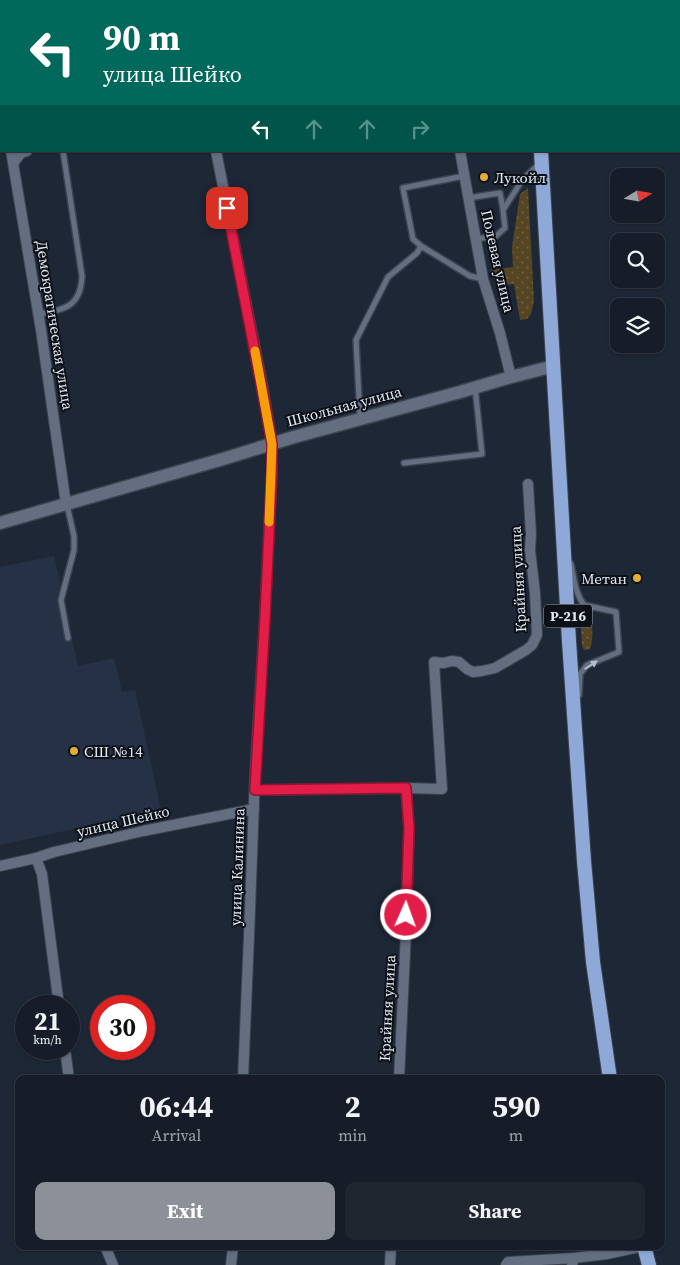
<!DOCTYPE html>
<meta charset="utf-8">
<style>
body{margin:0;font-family:"Source Serif 4",serif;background:#1f2630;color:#f1f3f6;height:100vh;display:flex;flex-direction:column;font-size:19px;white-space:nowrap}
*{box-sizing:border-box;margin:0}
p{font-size:16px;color:#9ea2a8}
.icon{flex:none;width:28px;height:28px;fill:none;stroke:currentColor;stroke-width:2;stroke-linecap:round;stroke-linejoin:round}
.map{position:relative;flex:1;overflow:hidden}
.drawer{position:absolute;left:15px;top:1075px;width:650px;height:175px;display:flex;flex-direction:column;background:#161d28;border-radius:10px;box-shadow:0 1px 4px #0004,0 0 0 1px #353b45}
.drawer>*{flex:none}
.banner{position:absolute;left:0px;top:0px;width:680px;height:152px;box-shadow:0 1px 4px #0004,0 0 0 1px #353b45;background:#00695c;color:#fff;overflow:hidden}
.needle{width:32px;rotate:79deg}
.controls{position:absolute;left:610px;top:168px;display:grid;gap:10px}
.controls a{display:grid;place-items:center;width:55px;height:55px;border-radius:10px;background:#161d28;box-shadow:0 1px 4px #0004,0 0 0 1px #353b45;font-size:25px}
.speed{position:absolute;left:15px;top:995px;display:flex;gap:10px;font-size:25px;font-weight:700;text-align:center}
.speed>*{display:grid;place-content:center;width:65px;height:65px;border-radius:50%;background:#161d28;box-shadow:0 1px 4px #0004,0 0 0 1px #353b45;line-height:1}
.speed small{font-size:12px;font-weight:400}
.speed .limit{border:8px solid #d22;background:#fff;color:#111}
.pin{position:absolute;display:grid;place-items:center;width:42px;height:42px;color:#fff;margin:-21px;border-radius:10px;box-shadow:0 2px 8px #0006}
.me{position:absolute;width:55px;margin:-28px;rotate:2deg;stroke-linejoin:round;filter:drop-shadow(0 0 4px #0008)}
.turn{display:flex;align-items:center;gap:18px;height:105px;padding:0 20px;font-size:22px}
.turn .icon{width:65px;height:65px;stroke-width:2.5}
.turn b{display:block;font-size:35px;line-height:42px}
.lanes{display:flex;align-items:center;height:48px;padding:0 20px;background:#0003;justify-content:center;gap:25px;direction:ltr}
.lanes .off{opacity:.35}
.eta{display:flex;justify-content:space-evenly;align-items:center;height:85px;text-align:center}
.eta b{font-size:30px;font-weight:700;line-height:35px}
.cta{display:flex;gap:10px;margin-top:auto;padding:10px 20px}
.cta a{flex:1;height:58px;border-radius:10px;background:#8c9099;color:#fff;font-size:20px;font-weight:700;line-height:58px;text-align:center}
.cta a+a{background:#1f2630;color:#f1f3f6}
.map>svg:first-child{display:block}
.built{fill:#253246}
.grass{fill:url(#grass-dots)}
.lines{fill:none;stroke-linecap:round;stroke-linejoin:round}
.service-casing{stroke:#3c4350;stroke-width:8}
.minor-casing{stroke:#3c4350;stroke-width:12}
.tertiary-casing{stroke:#3c4350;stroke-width:15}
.trunk-casing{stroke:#3c4350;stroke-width:16}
.service{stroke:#636e80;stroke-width:5}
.minor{stroke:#636e80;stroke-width:10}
.tertiary{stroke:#636e80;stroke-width:12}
.trunk{stroke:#8ea9d8;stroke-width:14}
.oneway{fill:#b6bdcb}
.route-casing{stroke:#92132f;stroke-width:12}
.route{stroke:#e11d48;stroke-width:9}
.slow{stroke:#f59e0b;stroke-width:9}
.poi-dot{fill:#e4ad35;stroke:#0c1017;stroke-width:2}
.labels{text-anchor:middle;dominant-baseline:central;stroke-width:4;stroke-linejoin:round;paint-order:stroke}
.shield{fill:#0c1017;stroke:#a2a7b1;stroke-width:1}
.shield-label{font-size:14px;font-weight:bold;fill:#e2e8f3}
.poi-label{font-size:15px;fill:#e2e8f3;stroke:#0c1017;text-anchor:start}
.street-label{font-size:15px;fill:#e2e8f3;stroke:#0c1017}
</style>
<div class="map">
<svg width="680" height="1265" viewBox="0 0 680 1265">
<defs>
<pattern id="grass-dots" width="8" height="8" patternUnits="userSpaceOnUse" patternTransform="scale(1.25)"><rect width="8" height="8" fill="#564522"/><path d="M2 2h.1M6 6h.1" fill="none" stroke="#6e6043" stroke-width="1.8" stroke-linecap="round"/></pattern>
</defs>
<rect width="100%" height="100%" fill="#1e2736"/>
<path class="built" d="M 54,556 L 78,666 L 114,658 L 122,692 L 135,690 L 161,810 L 0,845 L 0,567 Z"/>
<g class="grass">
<path d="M 528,188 L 534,301 L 531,314 L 527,319 L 520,320 L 514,284 L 497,286 C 495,280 492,276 490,270 L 513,267 L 512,247 L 520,194 Z"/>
<path d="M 584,611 C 586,612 587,612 588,613 C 594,618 593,644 590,649 L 584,650 L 582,645 L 580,614 Z"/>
</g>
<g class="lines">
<g class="service-casing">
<g id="service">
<path d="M 468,198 L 500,193 L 503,209"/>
<path d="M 476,239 L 496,236 L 505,228 L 503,210 L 523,179 L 539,164"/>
<path d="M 421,246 L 413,239 L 403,188 L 464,176"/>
<path d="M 39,314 C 65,310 81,306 82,276 L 63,151"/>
<path d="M 360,418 L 356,340 L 388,277 L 417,253 L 421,246 L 470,276 L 483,279"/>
<path d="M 404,463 L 482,454 L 475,387"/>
<path d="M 67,505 L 74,536 L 74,550 L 61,600 L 68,638"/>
<path d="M 571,564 C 574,578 575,593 584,605 L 616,612 L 619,652 L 587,665 L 580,674 L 579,695"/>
</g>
</g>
<g class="minor-casing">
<g id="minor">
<path d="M 185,0 L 185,1"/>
<path d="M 429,0 L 430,1"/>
<path d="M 144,1 L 153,0"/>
<path d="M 0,20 L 1,20"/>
<path d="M 0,98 L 1,103"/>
<path d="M 11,151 L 41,330 L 66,504"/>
<path d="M 216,151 L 263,389 L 272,444 L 272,470 L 264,633 L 255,775 L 249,936 L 243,1079"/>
<path d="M 460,151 L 483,279 L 500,333 L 511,377"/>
<path d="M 14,162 L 21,153 L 27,151"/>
<path d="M 255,790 L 406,788 L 442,789 L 434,662 L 443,663 L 452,661 L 459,662 L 467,669 L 473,672 L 482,671 L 495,668 L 526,650 L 532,645 L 537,635 L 535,593 L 530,550 L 531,534 L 528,484"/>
<path d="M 36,858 L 42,874 L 59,1006"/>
<path d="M 0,866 L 36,858 L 54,852 L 143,831 L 254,809"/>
<path d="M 65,1049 L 69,1079"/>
<path d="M 399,1079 L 406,932 L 409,828 L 406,788"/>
<path d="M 105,1246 L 113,1265"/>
<path d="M 231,1265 L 233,1246"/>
<path d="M 390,1265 L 391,1246"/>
<path d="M 506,1265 L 508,1262 L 574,1258"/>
<path d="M 572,1265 L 574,1258 L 607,1254 L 644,1246"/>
</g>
</g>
<g class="tertiary-casing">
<path id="tertiary" d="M 0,523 L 223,459 L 294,437 L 460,392 L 511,377 L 554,366"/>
</g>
<g class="trunk-casing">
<g id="trunk">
<path d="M 547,1 L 547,0"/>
<path d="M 541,151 L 569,641 L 584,861 L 593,962 L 610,1079"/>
<path d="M 644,1246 L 649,1265"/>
</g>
</g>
<use href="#service" class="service"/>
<use href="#minor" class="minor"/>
<use href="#tertiary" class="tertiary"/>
<use href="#trunk" class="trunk"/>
</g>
<defs><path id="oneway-solid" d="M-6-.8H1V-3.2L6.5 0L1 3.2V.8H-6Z" transform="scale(1.25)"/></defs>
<use class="oneway" href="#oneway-solid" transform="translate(591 665) rotate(-33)"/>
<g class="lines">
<g class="route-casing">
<path id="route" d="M 227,208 L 262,389 L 272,444 L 272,470 L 265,617 L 255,790 L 406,788 L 409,828 L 406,915"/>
</g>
<use href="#route" class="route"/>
<path class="slow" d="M 255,351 L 272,444 L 269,522"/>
</g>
<g class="poi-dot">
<circle cx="484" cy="177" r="5"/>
<circle cx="637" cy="578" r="5"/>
<circle cx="74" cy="751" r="5"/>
</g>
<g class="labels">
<rect class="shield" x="544" y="604.5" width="48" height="23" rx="4"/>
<g class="shield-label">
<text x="568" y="616">Р-216</text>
</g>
<g class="poi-label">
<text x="494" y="177">Лукойл</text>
<text x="627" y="578" text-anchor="end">Метан</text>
<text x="84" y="751">СШ №14</text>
</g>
<g class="street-label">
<text transform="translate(498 261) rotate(77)">Полевая улица</text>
<text transform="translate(55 325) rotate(81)">Демократическая улица</text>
<text transform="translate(344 406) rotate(-15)">Школьная улица</text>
<text transform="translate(518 579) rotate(-93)">Крайняя улица</text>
<text transform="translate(123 821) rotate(-13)">улица Шейко</text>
<text transform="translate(237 867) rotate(-88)">улица Калинина</text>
<text transform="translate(387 1008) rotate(-87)">Крайняя улица</text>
</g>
</g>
</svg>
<div class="controls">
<a><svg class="needle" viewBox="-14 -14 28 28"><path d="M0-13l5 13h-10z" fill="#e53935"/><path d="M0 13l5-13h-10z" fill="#9ea2a8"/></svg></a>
<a><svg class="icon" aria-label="search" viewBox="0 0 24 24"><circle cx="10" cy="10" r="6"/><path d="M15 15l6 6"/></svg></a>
<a><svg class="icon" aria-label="layers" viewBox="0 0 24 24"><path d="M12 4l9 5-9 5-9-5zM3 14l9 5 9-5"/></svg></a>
</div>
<div class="speed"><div>21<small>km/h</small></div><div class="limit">30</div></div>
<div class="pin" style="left:227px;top:208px;background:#d93025"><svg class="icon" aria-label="arrive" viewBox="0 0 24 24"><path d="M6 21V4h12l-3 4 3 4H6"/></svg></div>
<svg class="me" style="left:406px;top:915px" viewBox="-20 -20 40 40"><circle r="17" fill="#e11d48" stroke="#fff" stroke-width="3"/><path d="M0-11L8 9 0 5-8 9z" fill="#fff"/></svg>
<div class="banner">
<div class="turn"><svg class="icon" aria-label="left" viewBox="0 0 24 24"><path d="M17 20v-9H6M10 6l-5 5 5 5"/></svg><div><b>90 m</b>улица Шейко</div></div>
<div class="lanes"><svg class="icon" aria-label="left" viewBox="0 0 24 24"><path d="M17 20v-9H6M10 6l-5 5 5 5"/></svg><svg class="icon off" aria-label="ahead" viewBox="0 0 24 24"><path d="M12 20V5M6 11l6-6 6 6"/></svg><svg class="icon off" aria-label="ahead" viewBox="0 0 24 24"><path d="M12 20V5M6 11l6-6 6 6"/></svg><svg class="icon off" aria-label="right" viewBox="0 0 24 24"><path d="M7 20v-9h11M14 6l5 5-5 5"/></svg></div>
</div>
<section class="drawer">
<div class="eta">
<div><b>06:44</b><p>Arrival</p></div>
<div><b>2</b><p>min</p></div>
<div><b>590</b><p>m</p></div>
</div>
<div class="cta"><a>Exit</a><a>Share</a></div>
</section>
</div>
